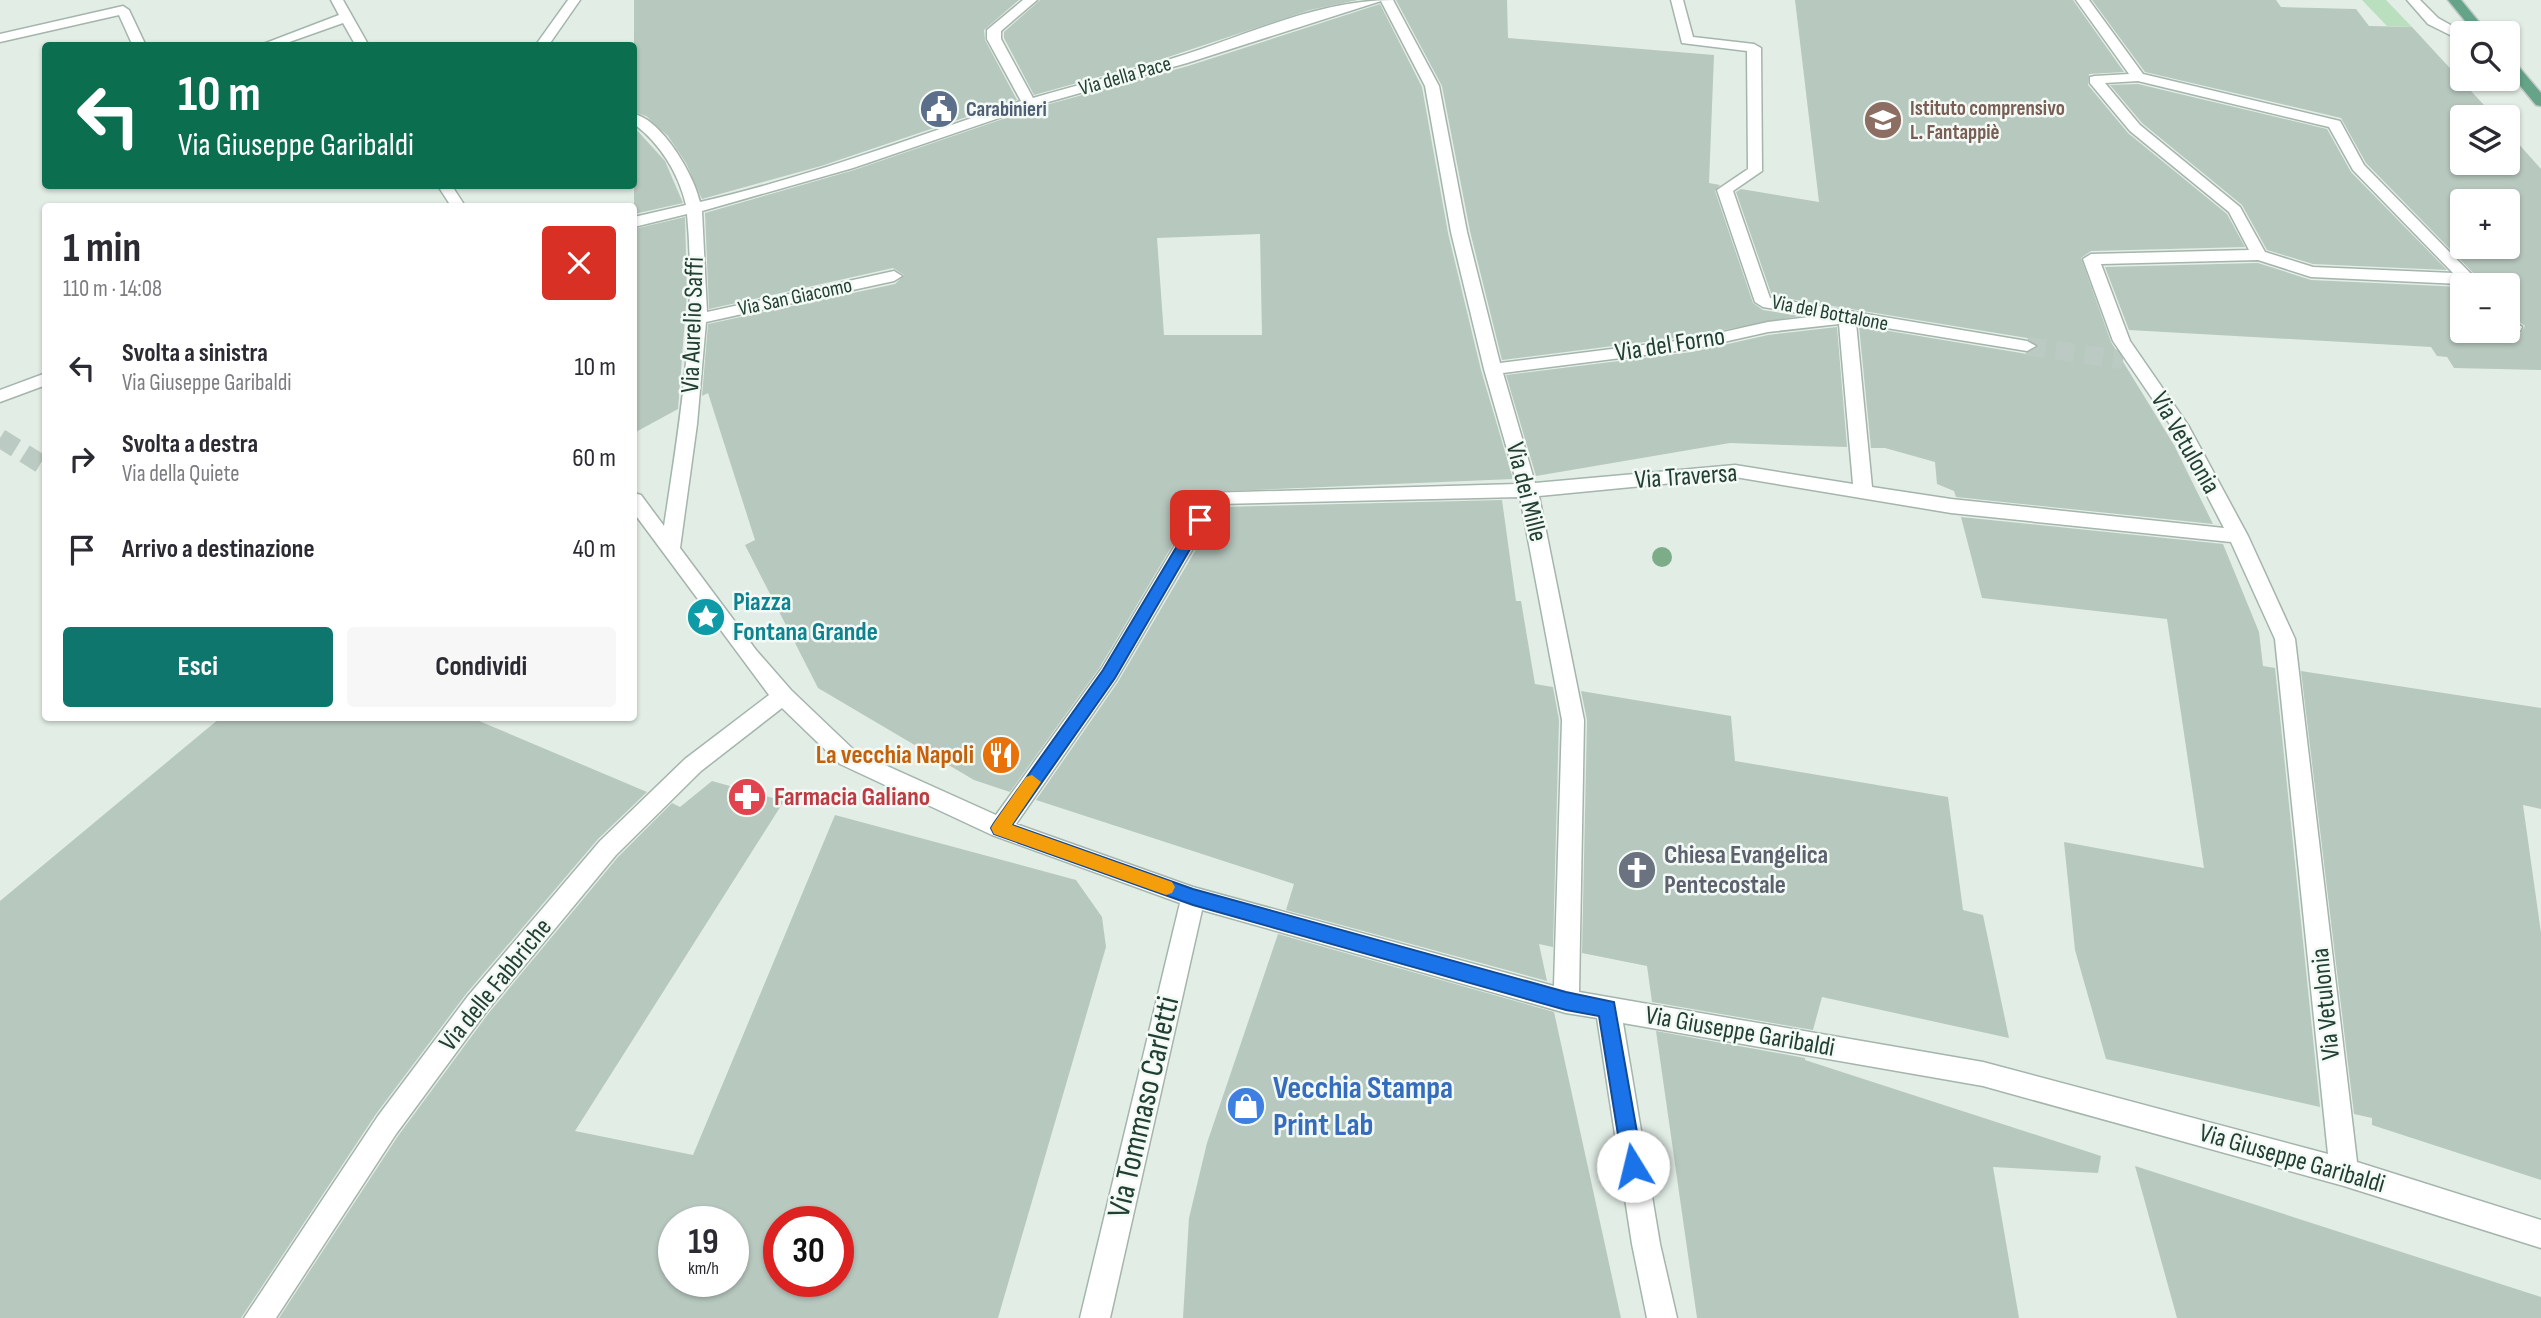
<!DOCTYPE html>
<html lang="it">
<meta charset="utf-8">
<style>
body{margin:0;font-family:"Sofia Sans Condensed",sans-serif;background:#f7f7f7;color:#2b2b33;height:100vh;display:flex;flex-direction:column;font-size:26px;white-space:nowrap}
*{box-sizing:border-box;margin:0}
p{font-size:23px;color:#7c7c81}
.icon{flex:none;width:38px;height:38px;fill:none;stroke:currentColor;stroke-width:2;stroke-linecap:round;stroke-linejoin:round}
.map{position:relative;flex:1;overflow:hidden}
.sheet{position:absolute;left:42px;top:203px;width:595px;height:518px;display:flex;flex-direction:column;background:#fff;border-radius:7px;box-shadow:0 2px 5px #0004}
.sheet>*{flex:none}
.banner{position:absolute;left:42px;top:42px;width:595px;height:147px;border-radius:7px;box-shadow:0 2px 5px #0004;background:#0b6e4f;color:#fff;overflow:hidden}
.tools{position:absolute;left:2450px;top:21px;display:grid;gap:14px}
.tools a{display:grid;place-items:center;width:70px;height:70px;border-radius:7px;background:#fff;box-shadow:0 2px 5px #0004;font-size:35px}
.speed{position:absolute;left:658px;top:1206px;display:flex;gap:14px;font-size:35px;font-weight:700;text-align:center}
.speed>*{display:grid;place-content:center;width:91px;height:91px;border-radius:50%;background:#fff;box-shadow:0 2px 5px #0004;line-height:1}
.speed small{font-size:18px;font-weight:400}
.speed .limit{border:10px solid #d22;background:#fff;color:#111}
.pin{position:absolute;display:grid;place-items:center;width:60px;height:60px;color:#fff;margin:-30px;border-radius:14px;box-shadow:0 4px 10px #0006}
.me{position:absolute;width:77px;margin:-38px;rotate:351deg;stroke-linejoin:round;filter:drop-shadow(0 0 5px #0008)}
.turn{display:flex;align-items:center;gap:24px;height:147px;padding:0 21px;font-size:32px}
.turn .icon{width:91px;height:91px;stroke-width:2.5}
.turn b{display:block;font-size:49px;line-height:60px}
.round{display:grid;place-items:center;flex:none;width:74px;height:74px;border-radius:7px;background:#f7f7f7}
.overview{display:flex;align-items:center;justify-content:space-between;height:119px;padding:0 21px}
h1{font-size:42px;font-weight:700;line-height:52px}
.primary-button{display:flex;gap:14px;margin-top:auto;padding:14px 21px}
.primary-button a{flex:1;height:80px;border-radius:7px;background:#0f766e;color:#fff;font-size:28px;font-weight:700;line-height:80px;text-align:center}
.primary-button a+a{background:#f7f7f7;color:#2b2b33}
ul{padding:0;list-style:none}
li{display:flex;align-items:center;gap:21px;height:91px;padding:0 21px}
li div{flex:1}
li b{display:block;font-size:26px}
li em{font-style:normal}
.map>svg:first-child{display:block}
.green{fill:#badfbe}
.building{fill:#b7c8bf;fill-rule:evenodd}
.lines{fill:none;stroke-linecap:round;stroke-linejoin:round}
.minor-tunnel{stroke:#bbcac2;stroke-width:19;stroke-dasharray:19 10;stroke-linecap:butt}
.minor-casing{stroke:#a4b5ac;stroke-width:3}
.major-casing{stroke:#c1c9c6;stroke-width:3}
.minor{fill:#fff;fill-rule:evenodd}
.major{fill:#65a489;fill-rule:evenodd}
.tree{fill:#7dac88}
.route{fill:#1a73e8;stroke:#114b97;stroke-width:2}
.slow{fill:#f59e0b}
.labels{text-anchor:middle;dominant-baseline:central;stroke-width:5;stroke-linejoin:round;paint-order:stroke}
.far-street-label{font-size:21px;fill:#213f32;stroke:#f3f9f5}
.far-education-label{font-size:21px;font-weight:bold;fill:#785e54;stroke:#f3f9f5;text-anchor:start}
.far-service-label{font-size:21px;font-weight:bold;fill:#4e5e75;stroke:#f3f9f5;text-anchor:start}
.street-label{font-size:26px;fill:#213f32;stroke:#f3f9f5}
.culture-label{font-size:26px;font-weight:bold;fill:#0d838f;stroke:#f3f9f5;text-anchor:start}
.food-label{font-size:26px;font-weight:bold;fill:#c56008;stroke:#f3f9f5;text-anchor:end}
.health-label{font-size:26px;font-weight:bold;fill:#be3a42;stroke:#f3f9f5;text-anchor:start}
.worship-label{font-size:26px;font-weight:bold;fill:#5b616d;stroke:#f3f9f5;text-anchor:start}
.near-shop-label{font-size:32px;font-weight:bold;fill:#366cbe;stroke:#f3f9f5;text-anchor:start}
.near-street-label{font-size:32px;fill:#213f32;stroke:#f3f9f5}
</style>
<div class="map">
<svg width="2541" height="1318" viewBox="0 0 2541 1318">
<rect width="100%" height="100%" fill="#e2ede6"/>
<path class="green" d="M 2362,0 L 2386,0 L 2412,27 L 2387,26 Z"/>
<g class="building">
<path d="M 634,0 L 1019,0 L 984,30 L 985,40 L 1017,100 L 821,166 L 702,199 L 686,163 L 668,136 L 646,116 L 634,112 Z"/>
<path d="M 1040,0 L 1358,0 L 1310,10 L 1159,60 L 1034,95 L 1004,38 L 1004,32 Z"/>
<path d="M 1396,0 L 1507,0 L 1508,38 L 1714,55 L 1709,183 L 1720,185 L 1715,191 L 1753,303 L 1763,310 L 1799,316 L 1692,336 L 1502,360 L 1470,231 L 1442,86 Z"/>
<path d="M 1795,0 L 2073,0 L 2124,72 L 2089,74 L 2088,85 L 2128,133 L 2227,214 L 2245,247 L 2091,251 L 2081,258 L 2111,342 L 2174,445 L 2213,524 L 1956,497 L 1954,491 L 1937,484 L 1935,462 L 1885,448 L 1871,448 L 1859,326 L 2027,354 L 2038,345 L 2027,338 L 1772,296 L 1736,192 L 1741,189 L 1819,202 Z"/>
<path d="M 2092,0 L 2276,0 L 2281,7 L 2356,9 L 2369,26 L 2412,27 L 2495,117 L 2462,117 L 2462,163 L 2508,163 L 2508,132 L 2541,169 L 2541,370 L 2454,368 L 2447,357 L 2437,356 L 2431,347 L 2129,330 L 2105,267 L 2258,263 L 2311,280 L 2462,287 L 2462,331 L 2520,334 L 2525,326 L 2508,313 L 2508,285 L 2485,285 L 2366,163 L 2341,118 L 2145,72 ZM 2462,201 L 2508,201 L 2508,247 L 2462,247 Z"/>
<path d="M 1380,4 L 1422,87 L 1448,233 L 1481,370 L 1513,479 L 1204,492 L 1100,667 L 1010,792 L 974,780 L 818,688 L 745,545 L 755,540 L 708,393 L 702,396 L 708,324 L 895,284 L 904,275 L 893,268 L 709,309 L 705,213 L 854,170 L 1035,108 L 1188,66 ZM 1260,234 L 1262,335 L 1164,335 L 1157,238 Z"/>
<path d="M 2138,84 L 2327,129 L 2351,172 L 2447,270 L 2313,264 L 2267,250 L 2242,205 L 2142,123 L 2110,85 Z"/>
<path d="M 634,127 L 665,161 L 683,203 L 634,214 Z"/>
<path d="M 685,217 L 687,293 L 678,409 L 634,433 L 634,229 Z"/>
<path d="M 1837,327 L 1847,447 L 1730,443 L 1536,476 L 1506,375 L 1692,352 L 1768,335 Z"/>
<path d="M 1502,500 L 1516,601 L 1521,601 L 1535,684 L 1553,687 L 1559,720 L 1553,947 L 1539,944 L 1547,981 L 1286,910 L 1294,884 L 1036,800 L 1118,682 L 1221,507 Z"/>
<path d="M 1961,517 L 2223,544 L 2259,632 L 2263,666 L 2275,668 L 2320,1107 L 2106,1059 L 2075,950 L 2064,842 L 2204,868 L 2167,619 L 1982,598 Z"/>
<path d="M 2301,671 L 2541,708 L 2541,809 L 2523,805 L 2541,933 L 2541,1180 L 2372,1125 L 2372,1118 L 2354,1114 Z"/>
<path d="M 1581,691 L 1731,716 L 1735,761 L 1948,797 L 1963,910 L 1983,915 L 2009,1038 L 1822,997 L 1813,1030 L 1652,1002 L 1647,966 L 1582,953 L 1587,720 Z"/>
<path d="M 220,718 L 472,718 L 647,792 L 598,839 L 466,994 L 376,1114 L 241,1318 L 0,1318 L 0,901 Z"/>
<path d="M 712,781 L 784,801 L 575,1131 L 693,1155 L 835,815 L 1076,880 L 1102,917 L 1106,947 L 998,1318 L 279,1318 L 398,1136 L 488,1014 L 618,857 L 672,803 L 680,807 ZM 674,1222 L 733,1222 L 733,1281 L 674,1281 ZM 779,1222 L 838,1222 L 838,1281 L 779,1281 Z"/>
<path d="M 1278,934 L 1554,1012 L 1621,1318 L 1183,1318 L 1189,1218 L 1207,1143 Z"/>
<path d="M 1656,1031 L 1805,1058 L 1805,1060 L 2101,1156 L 2098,1173 L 1993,1167 L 2019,1318 L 1697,1318 Z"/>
<path d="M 2135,1166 L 2541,1297 L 2541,1318 L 2177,1318 Z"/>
</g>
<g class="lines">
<g class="minor-tunnel">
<path d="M 2027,346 L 2123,360"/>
<path d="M 0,438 L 46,467"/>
</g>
<g class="minor-casing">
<g id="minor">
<path d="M 331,0 L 343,0 L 369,46 L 356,46 L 343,23 L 278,46 L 258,46 L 339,15 Z"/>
<path d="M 568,0 L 580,0 L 548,46 L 535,46 Z"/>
<path d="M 1023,0 L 1037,0 L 1001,31 L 1001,39 L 1033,98 C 1081,84 1130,72 1177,57 C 1248,35 1318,0 1393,0 L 1439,86 L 1467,232 L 1500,363 L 1692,339 L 1768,322 L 1818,316 L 1763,307 L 1755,302 L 1717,190 L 1748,169 L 1747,51 L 1682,43 L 1671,0 L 1683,0 L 1693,37 L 1754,44 L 1761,48 L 1762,171 L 1733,191 L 1770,298 L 2027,341 L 2036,346 L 2027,351 L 1856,323 L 1872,487 L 1951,499 L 2224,528 L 2171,426 L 2113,341 L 2083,259 L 2091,254 L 2249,250 L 2229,212 L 2130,131 L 2090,83 L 2090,77 L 2095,76 L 2129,74 L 2076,0 L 2089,0 L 2143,74 L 2340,121 L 2364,165 L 2482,285 L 2311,277 L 2258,260 L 2101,264 L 2130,341 L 2188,425 L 2248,536 L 2295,639 L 2357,1162 L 2541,1220 L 2541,1248 L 2344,1186 L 1983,1086 L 1623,1023 L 1660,1244 L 1677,1318 L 1647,1318 L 1632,1244 L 1597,1018 L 1566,1013 L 1202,910 L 1110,1318 L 1080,1318 L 1180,903 L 992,835 L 840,764 L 782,708 L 701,771 L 616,855 L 486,1012 L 396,1134 L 276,1318 L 244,1318 L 378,1116 L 468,996 L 600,841 L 685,759 L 769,695 L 634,513 L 634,493 L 641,495 L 664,526 C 680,421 697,320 687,214 L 634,227 L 634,217 L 686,205 C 679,174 660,143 634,124 L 634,114 C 662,120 694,175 700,202 C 809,177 915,137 1021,101 L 987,39 L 987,30 ZM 1381,1 L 1425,86 L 1451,232 L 1484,369 L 1517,484 L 1206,493 L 1102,668 L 996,815 L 856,752 L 791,690 L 756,650 L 680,548 L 697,424 L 706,322 L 894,281 L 902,276 L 894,271 L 707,312 L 702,211 L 853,168 L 1034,106 L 1187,63 ZM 2138,81 L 2329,127 L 2353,170 L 2453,273 L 2313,267 L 2265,252 L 2240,207 L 2140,125 L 2105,83 ZM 1839,324 L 1853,484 L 1735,465 L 1535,483 L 1503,373 L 1692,349 L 1768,332 ZM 1735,477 L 1951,513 L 2231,542 L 2275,639 L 2328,1154 L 1983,1062 L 1579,992 L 1584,720 L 1539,496 ZM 1520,497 L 1562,720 L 1554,986 L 1193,887 L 1016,824 L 1116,680 L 1219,504 Z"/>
<path d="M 2407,0 L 2420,0 L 2438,18 L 2465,33 L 2462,33 L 2462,41 L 2428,24 Z"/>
<path d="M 123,6 L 129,10 L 146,46 L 133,46 L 119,15 L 0,42 L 0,34 Z"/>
<path d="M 438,186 L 452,186 L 465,206 L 451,206 Z"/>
<path d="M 2508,316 L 2522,327 L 2520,331 L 2508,330 Z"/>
<path d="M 46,373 L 46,385 L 0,402 L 0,390 Z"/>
</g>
</g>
<g class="major-casing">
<g id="major">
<path d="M 2448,0 L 2461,0 L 2488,33 L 2475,33 Z"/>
<path d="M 2508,59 L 2513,60 L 2541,93 L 2541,106 L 2536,105 L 2508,71 Z"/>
</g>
</g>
<use href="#minor" class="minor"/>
<use href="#major" class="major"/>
</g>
<circle class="tree" cx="1662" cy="557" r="10"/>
<path class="route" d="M 1200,515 L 1207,520 L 1115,678 L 1012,825 L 1193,889 L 1566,992 L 1614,1002 L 1643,1166 L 1640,1173 L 1633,1176 L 1626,1173 L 1623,1166 L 1599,1016 L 1566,1010 L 1193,905 L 994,834 L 991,828 L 994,823 L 1103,670 L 1195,516 Z"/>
<path class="slow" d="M 1032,775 L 1041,782 L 1012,825 L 1172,882 L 1175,887 L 1172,893 L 1166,895 L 994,834 L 991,828 L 994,823 L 1026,777 Z"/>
<defs>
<g id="civic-disc" transform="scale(2.0125)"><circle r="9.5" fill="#5c6f8a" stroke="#f3f9f5"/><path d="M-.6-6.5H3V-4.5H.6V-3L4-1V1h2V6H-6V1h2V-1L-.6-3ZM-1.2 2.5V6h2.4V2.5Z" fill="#fff"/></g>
<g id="school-disc" transform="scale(2.0125)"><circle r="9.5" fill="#8d6e63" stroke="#f3f9f5"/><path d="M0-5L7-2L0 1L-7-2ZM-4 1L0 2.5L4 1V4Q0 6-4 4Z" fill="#fff"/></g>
<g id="sight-disc" transform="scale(2.0125)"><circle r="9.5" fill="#0f9aa8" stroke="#f3f9f5"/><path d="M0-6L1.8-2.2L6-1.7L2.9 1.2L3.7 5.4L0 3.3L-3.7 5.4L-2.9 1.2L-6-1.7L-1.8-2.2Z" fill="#fff"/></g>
<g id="restaurant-disc" transform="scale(2.0125)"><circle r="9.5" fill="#e8710a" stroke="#f3f9f5"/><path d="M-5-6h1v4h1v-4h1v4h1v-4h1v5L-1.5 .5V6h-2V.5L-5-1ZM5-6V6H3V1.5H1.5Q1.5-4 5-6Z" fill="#fff"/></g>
<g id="pharmacy-disc" transform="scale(2.0125)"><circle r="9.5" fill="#e0444e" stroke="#f3f9f5"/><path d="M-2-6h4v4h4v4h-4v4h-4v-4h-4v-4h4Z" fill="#fff"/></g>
<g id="church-disc" transform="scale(2.0125)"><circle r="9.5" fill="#6b7280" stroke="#f3f9f5"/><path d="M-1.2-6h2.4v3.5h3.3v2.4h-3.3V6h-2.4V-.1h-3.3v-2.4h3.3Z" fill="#fff"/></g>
<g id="shop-disc" transform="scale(2.0125)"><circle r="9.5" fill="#3f7fe0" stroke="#f3f9f5"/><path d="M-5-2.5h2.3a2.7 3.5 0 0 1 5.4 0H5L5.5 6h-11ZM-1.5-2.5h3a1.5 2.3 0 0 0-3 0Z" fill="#fff"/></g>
</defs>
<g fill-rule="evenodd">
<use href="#civic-disc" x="939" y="109"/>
<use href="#school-disc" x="1883" y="120"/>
<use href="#sight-disc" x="706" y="617"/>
<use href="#restaurant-disc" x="1001" y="755"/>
<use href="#pharmacy-disc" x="747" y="797"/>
<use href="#church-disc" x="1637" y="870"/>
<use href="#shop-disc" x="1246" y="1106"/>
</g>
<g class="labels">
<g class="far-street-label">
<text transform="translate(1125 76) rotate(-16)">Via della Pace</text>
<text transform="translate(795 297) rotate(-12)">Via San Giacomo</text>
<text transform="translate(1830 313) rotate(11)">Via del Bottalone</text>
</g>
<g class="far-education-label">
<text x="1910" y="108">Istituto comprensivo<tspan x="1910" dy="24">L. Fantappiè</tspan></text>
</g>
<g class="far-service-label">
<text x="966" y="109">Carabinieri</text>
</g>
<g class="street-label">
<text transform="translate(693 325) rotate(-88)">Via Aurelio Saffi</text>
<text transform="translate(1670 345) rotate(-9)">Via del Forno</text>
<text transform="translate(2185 443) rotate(60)">Via Vetulonia</text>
<text transform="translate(1686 477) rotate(-4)">Via Traversa</text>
<text transform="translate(1526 492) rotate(76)">Via dei Mille</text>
<text transform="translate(496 985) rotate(-51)">Via delle Fabbriche</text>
<text transform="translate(2326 1004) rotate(-96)">Via Vetulonia</text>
<text transform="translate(1740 1032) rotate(10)">Via Giuseppe Garibaldi</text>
<text transform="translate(2292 1159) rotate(16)">Via Giuseppe Garibaldi</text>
</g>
<g class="culture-label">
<text x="733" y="602">Piazza<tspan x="733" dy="30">Fontana Grande</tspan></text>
</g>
<g class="food-label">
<text x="974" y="755">La vecchia Napoli</text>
</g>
<g class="health-label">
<text x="774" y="797">Farmacia Galiano</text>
</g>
<g class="worship-label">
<text x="1664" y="855">Chiesa Evangelica<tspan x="1664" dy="30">Pentecostale</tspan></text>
</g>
<g class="near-shop-label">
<text x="1273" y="1088">Vecchia Stampa<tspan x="1273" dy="37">Print Lab</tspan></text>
</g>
<g class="near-street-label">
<text transform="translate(1144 1107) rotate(-77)">Via Tommaso Carletti</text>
</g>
</g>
</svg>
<div class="tools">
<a><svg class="icon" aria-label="search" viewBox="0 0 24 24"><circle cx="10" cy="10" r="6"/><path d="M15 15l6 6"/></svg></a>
<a><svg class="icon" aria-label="layers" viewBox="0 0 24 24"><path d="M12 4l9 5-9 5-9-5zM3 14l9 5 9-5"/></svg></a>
<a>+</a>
<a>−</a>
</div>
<div class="speed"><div>19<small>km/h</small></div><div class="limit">30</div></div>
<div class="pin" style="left:1200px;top:520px;background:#d93025"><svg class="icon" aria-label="arrive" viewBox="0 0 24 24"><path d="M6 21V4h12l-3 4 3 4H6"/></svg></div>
<svg class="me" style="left:1633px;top:1166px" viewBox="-20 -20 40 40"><circle r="19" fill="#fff"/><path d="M0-13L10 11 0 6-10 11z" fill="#1a73e8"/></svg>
<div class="banner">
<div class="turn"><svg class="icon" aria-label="left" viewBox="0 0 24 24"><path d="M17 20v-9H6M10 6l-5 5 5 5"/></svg><div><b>10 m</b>Via Giuseppe Garibaldi</div></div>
</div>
<section class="sheet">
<div class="overview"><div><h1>1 min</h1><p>110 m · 14:08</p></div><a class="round" style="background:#d93025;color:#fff"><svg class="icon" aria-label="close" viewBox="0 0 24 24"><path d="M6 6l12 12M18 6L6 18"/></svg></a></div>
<ul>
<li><svg class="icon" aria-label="left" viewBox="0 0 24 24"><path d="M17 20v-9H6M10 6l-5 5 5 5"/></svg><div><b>Svolta a sinistra</b><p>Via Giuseppe Garibaldi</p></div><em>10 m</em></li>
<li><svg class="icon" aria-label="right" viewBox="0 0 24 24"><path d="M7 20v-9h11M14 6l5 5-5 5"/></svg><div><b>Svolta a destra</b><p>Via della Quiete</p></div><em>60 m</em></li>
<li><svg class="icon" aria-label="arrive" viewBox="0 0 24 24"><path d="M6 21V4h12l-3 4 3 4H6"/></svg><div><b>Arrivo a destinazione</b></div><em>40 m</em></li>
</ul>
<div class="primary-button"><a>Esci</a><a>Condividi</a></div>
</section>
</div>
